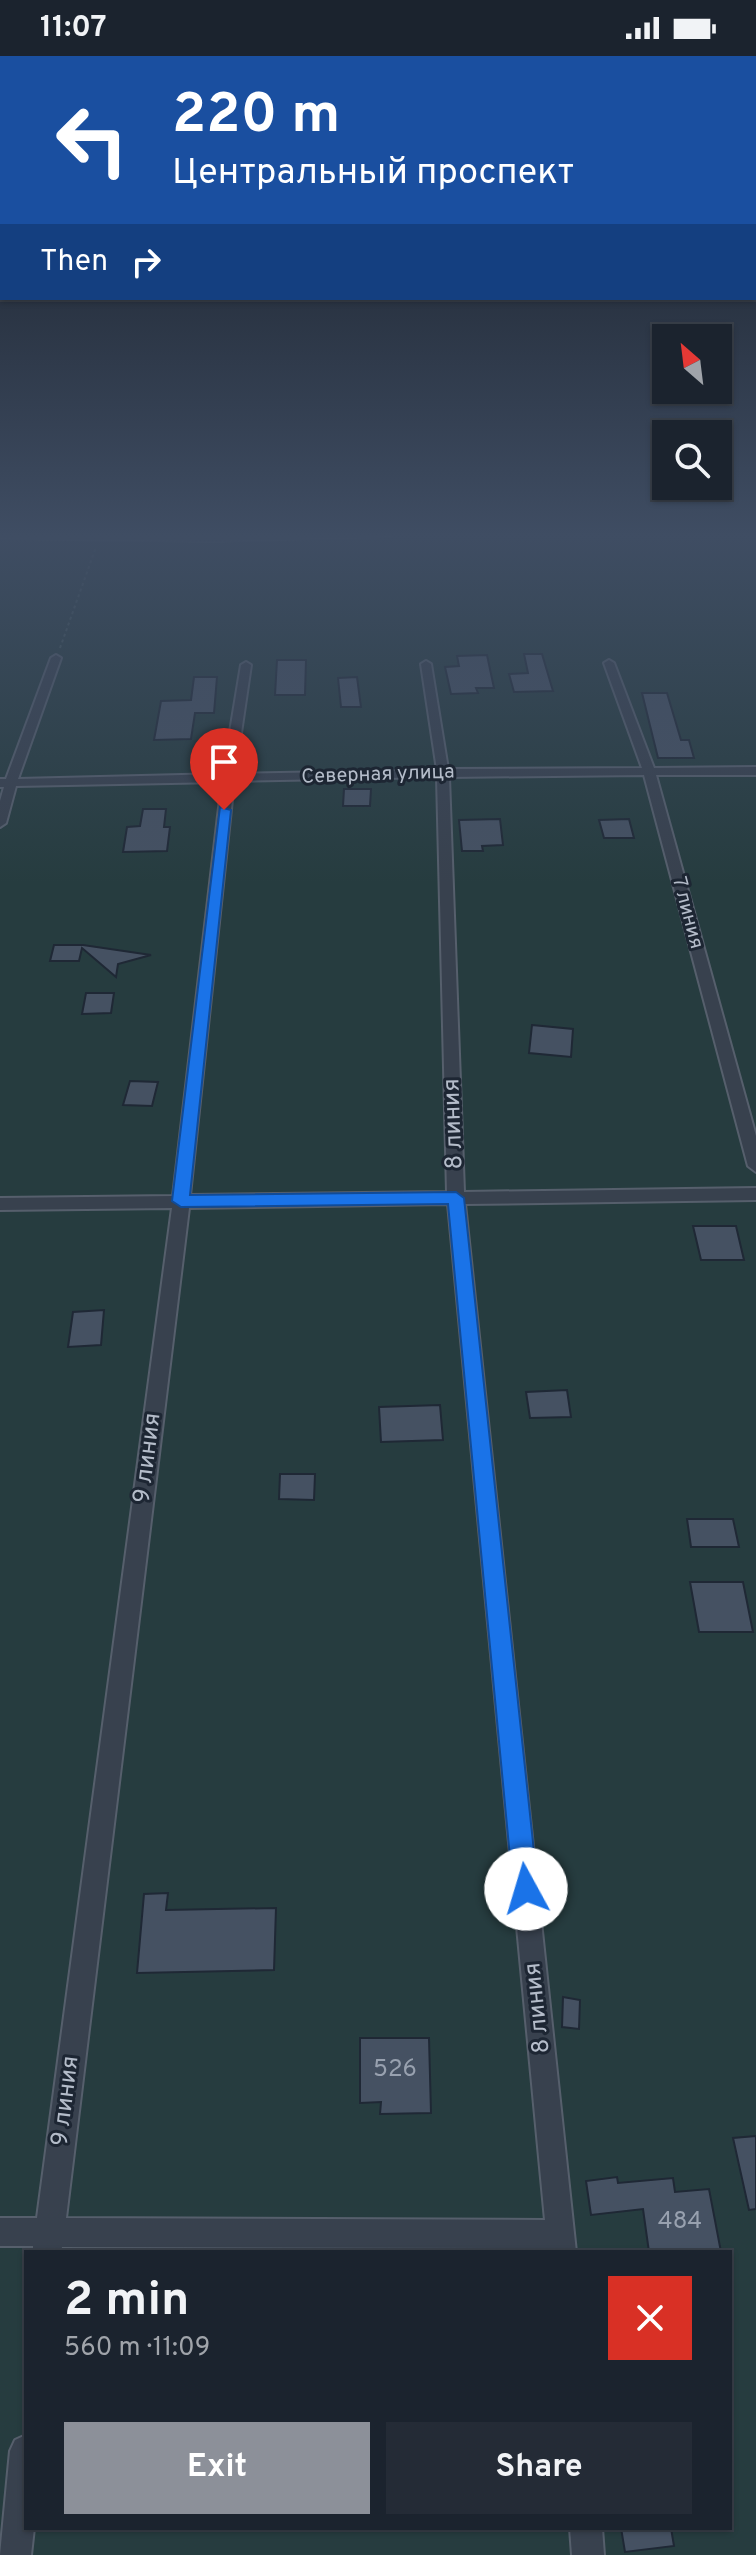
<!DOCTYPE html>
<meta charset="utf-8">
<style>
body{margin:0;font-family:Overpass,sans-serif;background:#242b36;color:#f1f3f6;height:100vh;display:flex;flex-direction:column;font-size:30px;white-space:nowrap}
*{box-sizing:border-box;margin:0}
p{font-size:26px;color:#a0a4aa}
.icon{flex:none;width:44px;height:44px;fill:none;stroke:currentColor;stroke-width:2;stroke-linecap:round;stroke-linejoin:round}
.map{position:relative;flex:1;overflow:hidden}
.side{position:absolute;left:24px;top:2194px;width:708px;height:280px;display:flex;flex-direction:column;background:#1b232e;border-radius:0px;box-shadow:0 2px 6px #0004,0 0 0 2px #39404a}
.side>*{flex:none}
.banner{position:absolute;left:0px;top:0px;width:756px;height:244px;box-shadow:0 2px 6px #0004,0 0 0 2px #39404a;background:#1a4fa0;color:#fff;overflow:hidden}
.needle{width:52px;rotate:332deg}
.controls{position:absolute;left:652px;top:268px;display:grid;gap:16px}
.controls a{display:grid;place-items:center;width:80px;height:80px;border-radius:0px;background:#1b232e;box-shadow:0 2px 6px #0004,0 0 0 2px #39404a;font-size:40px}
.pin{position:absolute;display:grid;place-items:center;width:68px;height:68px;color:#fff;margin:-82px -34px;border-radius:50% 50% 50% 0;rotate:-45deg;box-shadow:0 0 8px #0007}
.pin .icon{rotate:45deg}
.me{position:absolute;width:88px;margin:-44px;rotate:354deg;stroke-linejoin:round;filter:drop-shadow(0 0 6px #0008)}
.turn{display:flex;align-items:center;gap:28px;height:168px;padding:0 40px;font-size:36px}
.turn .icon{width:104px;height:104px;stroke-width:2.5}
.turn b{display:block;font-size:56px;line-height:68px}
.then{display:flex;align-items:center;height:76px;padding:0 40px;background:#0003;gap:16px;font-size:30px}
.round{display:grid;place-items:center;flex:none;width:84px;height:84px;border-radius:0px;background:#242b36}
.headline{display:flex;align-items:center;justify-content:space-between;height:136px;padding:0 40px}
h1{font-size:48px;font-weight:700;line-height:60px}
.cta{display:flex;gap:16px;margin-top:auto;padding:16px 40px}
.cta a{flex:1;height:92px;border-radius:0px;background:#8c9099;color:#fff;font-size:32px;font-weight:700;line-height:92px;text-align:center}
.cta a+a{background:#242b36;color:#f1f3f6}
.status{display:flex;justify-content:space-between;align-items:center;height:56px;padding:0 40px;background:#1b232e;direction:ltr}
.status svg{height:22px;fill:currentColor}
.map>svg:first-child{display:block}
.green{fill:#263c3f;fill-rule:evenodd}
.building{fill:#455162;stroke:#1f2835;stroke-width:2}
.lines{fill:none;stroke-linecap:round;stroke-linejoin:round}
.street-casing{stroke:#565f6c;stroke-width:4}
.path{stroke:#44595c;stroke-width:2;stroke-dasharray:3 3;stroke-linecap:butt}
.street{fill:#38414e;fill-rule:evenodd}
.route{fill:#1a73e8;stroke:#114b97;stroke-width:2}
.labels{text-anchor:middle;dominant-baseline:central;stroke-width:6;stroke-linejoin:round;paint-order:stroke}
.far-street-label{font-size:20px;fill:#b4bcc9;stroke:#1d2633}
.street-label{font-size:24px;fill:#b4bcc9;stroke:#1d2633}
.near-number-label{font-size:24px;fill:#98a1af}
</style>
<div class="status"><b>11:07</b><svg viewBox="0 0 49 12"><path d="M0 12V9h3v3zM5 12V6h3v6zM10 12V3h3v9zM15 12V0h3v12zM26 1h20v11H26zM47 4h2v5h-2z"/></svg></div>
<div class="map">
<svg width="756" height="2499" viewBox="0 0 756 2499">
<rect width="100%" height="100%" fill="#242f3e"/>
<path class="green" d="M 538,477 L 756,477 L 756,2499 L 0,2499 L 0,482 C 179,485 358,485 538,477 ZM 26,2196 L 730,2196 L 730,2472 L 26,2472 Z"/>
<g class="building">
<path d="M 524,598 L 542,598 L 553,635 L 514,636 L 509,618 L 528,617 Z"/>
<path d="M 487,599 L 494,632 L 476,632 L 478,637 L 451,638 L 445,611 L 459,610 L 457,600 Z"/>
<path d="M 277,604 L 306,604 L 305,639 L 275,639 Z"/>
<path d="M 194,621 L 217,621 L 214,657 L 195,657 L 191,683 L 154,684 L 161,645 L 191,644 Z"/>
<path d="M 357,621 L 361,651 L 341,651 L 338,622 Z"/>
<path d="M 642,637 L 667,637 L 681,684 L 689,684 L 694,702 L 658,702 Z"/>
<path d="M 344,733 L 371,733 L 370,750 L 343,750 Z"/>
<path d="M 143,753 L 166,753 L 164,771 L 170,771 L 167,795 L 123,796 L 127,771 L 140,770 Z"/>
<path d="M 500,763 L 503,789 L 482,790 L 483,795 L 462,795 L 459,764 Z"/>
<path d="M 629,763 L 634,782 L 604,782 L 599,764 Z"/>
<path d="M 54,889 L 83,889 L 151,899 L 118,908 L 116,921 L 82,892 L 79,905 L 50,905 Z"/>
<path d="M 86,937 L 114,937 L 111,957 L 82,958 Z"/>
<path d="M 532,969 L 573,973 L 571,1001 L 529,997 Z"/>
<path d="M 130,1025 L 158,1026 L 152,1050 L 123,1049 Z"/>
<path d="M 693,1170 L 736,1170 L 744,1204 L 701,1204 Z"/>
<path d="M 104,1254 L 101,1289 L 68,1291 L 73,1256 Z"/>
<path d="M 567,1334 L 571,1361 L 530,1362 L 526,1336 Z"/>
<path d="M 440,1349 L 443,1384 L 381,1386 L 379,1351 Z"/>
<path d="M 280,1418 L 315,1418 L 314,1444 L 279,1443 Z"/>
<path d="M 687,1463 L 733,1463 L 739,1491 L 691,1491 Z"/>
<path d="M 690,1526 L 743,1526 L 753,1576 L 699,1576 Z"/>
<path d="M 168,1837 L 166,1854 L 276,1852 L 274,1914 L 137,1917 L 144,1838 Z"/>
<path d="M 563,1941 L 580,1944 L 579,1973 L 562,1971 Z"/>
<path d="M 360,1982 L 429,1982 L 431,2057 L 380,2058 L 381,2046 L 360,2047 Z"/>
<path d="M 756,2080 L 756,2153 L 749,2154 L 733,2082 Z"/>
<path d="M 617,2121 L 618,2127 L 673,2122 L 675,2136 L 709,2133 L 721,2196 L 649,2196 L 643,2153 L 591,2159 L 586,2125 Z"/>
<path d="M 621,2472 L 671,2472 L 674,2490 L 625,2496 Z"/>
</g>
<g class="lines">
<g class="street-casing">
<g id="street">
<path d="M 0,477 L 393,477 L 389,480 L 213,485 L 0,482 Z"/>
<path d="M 56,599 L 61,602 L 18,723 L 223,718 L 241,609 L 246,606 L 251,609 L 235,718 L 437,714 L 421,608 L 426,605 L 431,608 L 448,713 L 642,712 L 604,607 L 609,604 L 614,607 L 654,712 L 756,711 L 756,719 L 656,719 L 756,1080 L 756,1116 L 748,1110 L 644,719 L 449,721 L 464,1136 L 756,1132 L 756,1144 L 465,1148 L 576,2196 L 548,2196 L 547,2192 L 62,2191 L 61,2196 L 33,2196 L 33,2190 L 0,2190 L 0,2162 L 37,2162 L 172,1152 L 0,1154 L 0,1142 L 173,1140 L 222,726 L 16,730 L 6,767 L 0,771 L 0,745 L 4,731 L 0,731 L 0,723 L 6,723 L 51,602 ZM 437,721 L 447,1136 L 190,1139 L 234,725 ZM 448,1148 L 545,2164 L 66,2162 L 189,1152 Z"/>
<path d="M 26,2379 L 26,2472 L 34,2472 L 31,2499 L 0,2499 L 10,2395 L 15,2384 Z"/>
<path d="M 570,2472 L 602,2472 L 604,2499 L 572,2499 Z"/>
</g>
</g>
<path class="path" d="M 60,592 L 96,491"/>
<use href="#street" class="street"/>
</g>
<linearGradient id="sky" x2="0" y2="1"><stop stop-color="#141a22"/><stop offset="0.58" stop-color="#3f4d63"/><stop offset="1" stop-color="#3f4d63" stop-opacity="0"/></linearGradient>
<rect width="756" height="827" fill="url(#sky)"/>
<path class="route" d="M 220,751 L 231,754 L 190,1139 L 456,1136 L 464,1142 L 538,1833 L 534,1842 L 526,1845 L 517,1842 L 513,1833 L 448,1148 L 181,1151 L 172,1145 Z"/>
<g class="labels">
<g class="far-street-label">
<text transform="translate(378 719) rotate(-2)">Северная улица</text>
<text transform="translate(687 857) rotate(75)">7 линия</text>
</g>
<g class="street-label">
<text transform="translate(454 1068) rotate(-92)">8 линия</text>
<text transform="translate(148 1402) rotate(-83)">9 линия</text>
<text transform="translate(538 1952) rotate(-96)">8 линия</text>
<text transform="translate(66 2045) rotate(-83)">9 линия</text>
</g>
<g class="near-number-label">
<text x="395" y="2014">526</text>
<text x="680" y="2166">484</text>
</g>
</g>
</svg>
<div class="controls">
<a><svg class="needle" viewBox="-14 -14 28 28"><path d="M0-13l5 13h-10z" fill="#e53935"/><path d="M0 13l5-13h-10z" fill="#a0a4aa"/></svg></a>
<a><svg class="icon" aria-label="search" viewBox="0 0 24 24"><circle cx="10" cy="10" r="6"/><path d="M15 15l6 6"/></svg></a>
</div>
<div class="pin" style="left:224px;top:754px;background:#d93025"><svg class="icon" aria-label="arrive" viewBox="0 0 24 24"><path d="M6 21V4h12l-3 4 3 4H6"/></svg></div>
<svg class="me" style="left:526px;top:1833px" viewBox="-20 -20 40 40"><circle r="19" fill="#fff"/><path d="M0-13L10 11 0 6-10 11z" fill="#1a73e8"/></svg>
<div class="banner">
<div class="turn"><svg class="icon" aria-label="left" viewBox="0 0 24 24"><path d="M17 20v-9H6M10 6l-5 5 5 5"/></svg><div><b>220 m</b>Центральный проспект</div></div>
<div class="then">Then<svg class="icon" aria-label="right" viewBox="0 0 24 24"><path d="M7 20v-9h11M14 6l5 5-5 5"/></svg></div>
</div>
<section class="side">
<div class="headline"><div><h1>2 min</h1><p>560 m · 11:09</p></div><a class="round" style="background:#d93025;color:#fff"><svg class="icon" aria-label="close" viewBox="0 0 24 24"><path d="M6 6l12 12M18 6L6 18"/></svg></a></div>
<div class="cta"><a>Exit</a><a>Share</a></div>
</section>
</div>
